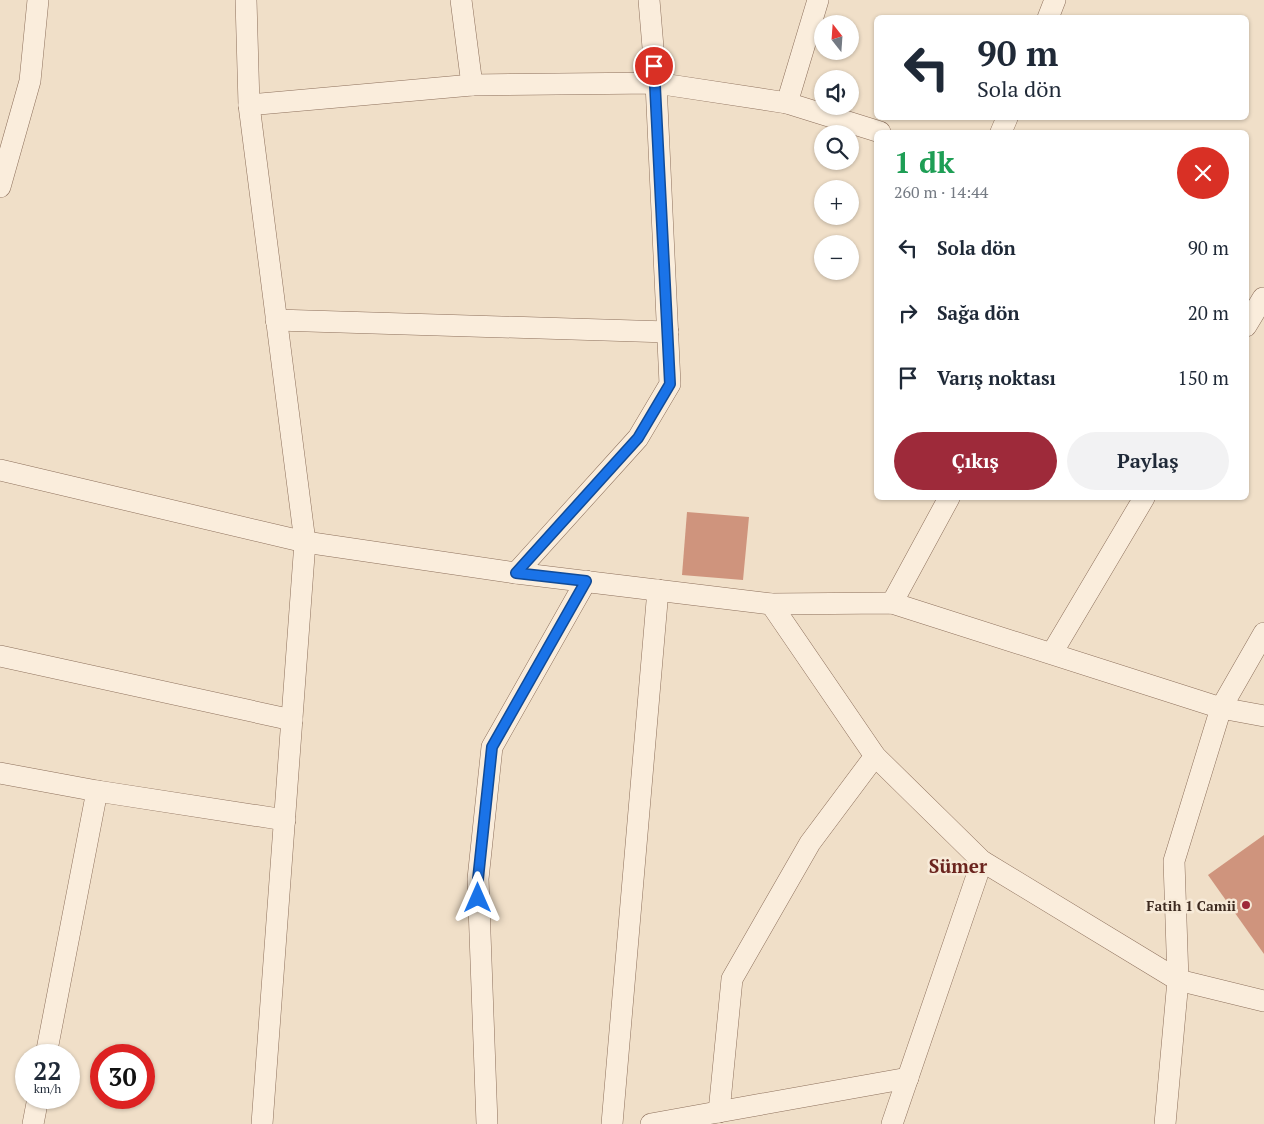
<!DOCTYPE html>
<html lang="tr">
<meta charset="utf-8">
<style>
body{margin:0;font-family:"PT Serif",serif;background:#f2f2f3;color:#1f2937;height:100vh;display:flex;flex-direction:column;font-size:19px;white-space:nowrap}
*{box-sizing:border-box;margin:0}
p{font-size:16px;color:#747a83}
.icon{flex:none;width:28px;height:28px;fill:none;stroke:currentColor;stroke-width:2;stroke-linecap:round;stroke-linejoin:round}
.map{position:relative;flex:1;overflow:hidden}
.side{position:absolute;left:874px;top:130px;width:375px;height:370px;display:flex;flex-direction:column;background:#fff;border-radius:8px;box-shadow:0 1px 4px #0004}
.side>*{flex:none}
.top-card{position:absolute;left:874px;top:15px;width:375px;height:105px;border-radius:8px;box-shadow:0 1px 4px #0004;background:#fff;color:#1f2937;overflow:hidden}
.needle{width:32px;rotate:343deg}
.buttons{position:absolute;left:814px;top:15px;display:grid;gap:10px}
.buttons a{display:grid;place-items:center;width:45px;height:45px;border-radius:50%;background:#fff;box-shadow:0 1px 4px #0004;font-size:25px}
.speed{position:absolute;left:15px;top:1044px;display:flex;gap:10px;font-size:25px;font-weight:700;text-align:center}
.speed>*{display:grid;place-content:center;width:65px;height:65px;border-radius:50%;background:#fff;box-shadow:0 1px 4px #0004;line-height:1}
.speed small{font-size:12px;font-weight:400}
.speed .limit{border:8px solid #d22;background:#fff;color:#111}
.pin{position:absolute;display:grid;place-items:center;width:42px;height:42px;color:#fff;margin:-21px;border:2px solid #fff;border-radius:50%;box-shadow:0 1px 5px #0007}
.me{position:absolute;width:55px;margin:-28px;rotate:0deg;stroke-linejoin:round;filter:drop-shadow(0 0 4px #0008)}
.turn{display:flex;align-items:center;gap:18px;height:105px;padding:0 20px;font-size:22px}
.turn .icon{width:65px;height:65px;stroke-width:2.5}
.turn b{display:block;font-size:35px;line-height:42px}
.round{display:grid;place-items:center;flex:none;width:52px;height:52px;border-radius:26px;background:#f2f2f3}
.overview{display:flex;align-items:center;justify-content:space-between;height:85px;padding:0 20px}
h1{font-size:30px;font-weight:800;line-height:38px;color:#1e9e55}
.action{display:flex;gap:10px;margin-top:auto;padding:10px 20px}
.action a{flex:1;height:58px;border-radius:30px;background:#9e2a3a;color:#fff;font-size:20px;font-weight:800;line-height:58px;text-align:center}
.action a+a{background:#f2f2f3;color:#1f2937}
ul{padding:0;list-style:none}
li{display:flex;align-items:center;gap:15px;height:65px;padding:0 20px}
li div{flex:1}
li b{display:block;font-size:19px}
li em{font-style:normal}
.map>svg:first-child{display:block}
.building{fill:#cf947d}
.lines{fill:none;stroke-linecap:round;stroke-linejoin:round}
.street-casing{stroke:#8d705c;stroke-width:22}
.street{stroke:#faeddc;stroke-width:21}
.route-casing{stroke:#114b97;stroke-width:12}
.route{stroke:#1a73e8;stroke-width:9}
.poi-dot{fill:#9e2a3a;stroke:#f7ead8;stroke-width:2}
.labels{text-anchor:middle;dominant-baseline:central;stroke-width:5;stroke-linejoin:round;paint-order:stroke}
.poi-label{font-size:14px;font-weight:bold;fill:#3d2a20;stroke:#f7ead8;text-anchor:end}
.district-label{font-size:19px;font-weight:bold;fill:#6b241e;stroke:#f7ead8}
</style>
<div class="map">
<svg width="1264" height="1124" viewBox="0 0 1264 1124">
<rect width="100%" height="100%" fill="#f0dfc8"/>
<g class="building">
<path d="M 687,512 L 749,517 L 743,580 L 682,575 Z"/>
<path d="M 1264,835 L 1264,954 L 1208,875 Z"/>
</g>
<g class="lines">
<g class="street-casing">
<g id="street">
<path d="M 246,0 L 249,105 L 305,542 L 262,1124"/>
<path d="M 461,0 L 472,85"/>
<path d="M 1048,18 L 1055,0"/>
<path d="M 787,103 L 818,0"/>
<path d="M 249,105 L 472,85 L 656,83 L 787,103 L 880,132"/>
<path d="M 1001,132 L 1007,118"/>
<path d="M 0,187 L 30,81 L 38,0"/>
<path d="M 276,320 L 668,332"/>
<path d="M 1246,326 L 1263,298"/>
<path d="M 0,470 L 305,542 L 516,573 L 771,604 L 892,603 L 1221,708 L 1264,716"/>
<path d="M 516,573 L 638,438 L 670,384 L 656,83 L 649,0"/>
<path d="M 892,603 L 949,498"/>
<path d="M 771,604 L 875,756 L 982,861 L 1178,980 L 1264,1001"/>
<path d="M 1052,653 L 1144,498"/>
<path d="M 0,656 L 292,720"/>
<path d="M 0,773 L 97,791 L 285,820"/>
<path d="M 46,1055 L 97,791"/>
<path d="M 719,1112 L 732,979 L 810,843 L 875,756"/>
<path d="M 33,1124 L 38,1098"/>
<path d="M 487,1124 L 478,879 L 492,747 L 586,581"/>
<path d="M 612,1124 L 658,590"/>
<path d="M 651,1124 L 908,1078"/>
<path d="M 892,1124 L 982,861"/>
<path d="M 1165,1124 L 1178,980 L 1174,861 L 1221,708 L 1264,633"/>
</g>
</g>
<use href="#street" class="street"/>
</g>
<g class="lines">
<g class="route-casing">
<path id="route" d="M 478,898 L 478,879 L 492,747 L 586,581 L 516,573 L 638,438 L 670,384 L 654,66"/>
</g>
<use href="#route" class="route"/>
</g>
<circle class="poi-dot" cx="1246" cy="905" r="5"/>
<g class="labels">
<g class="poi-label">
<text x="1236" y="905">Fatih 1 Camii</text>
</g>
<g class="district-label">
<text x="958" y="865">Sümer</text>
</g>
</g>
</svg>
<div class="buttons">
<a><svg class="needle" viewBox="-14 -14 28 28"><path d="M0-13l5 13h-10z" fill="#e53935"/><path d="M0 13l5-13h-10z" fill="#747a83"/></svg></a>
<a><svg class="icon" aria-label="sound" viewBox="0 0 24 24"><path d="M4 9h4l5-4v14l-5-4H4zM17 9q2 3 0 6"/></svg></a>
<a><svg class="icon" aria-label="search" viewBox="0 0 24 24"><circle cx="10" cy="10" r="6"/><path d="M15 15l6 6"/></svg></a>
<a>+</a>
<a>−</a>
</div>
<div class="speed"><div>22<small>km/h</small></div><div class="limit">30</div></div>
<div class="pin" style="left:654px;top:66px;background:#d93025"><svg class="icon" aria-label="arrive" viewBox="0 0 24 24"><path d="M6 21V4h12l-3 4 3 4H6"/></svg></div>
<svg class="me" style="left:478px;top:898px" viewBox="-20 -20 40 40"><path d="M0-17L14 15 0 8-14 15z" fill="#1a73e8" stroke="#fff" stroke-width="4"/></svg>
<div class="top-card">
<div class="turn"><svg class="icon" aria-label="left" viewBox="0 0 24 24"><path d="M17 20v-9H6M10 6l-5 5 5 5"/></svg><div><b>90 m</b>Sola dön</div></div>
</div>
<section class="side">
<div class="overview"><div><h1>1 dk</h1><p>260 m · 14:44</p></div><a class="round" style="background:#d93025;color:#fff"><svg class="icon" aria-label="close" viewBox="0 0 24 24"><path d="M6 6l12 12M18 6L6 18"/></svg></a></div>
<ul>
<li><svg class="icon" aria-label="left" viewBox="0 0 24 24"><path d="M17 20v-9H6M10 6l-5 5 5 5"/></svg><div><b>Sola dön</b></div><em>90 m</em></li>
<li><svg class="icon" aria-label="right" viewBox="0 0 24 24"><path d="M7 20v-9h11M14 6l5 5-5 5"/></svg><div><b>Sağa dön</b></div><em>20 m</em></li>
<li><svg class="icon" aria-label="arrive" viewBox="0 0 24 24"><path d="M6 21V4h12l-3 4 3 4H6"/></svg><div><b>Varış noktası</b></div><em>150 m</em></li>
</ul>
<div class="action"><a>Çıkış</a><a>Paylaş</a></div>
</section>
</div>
